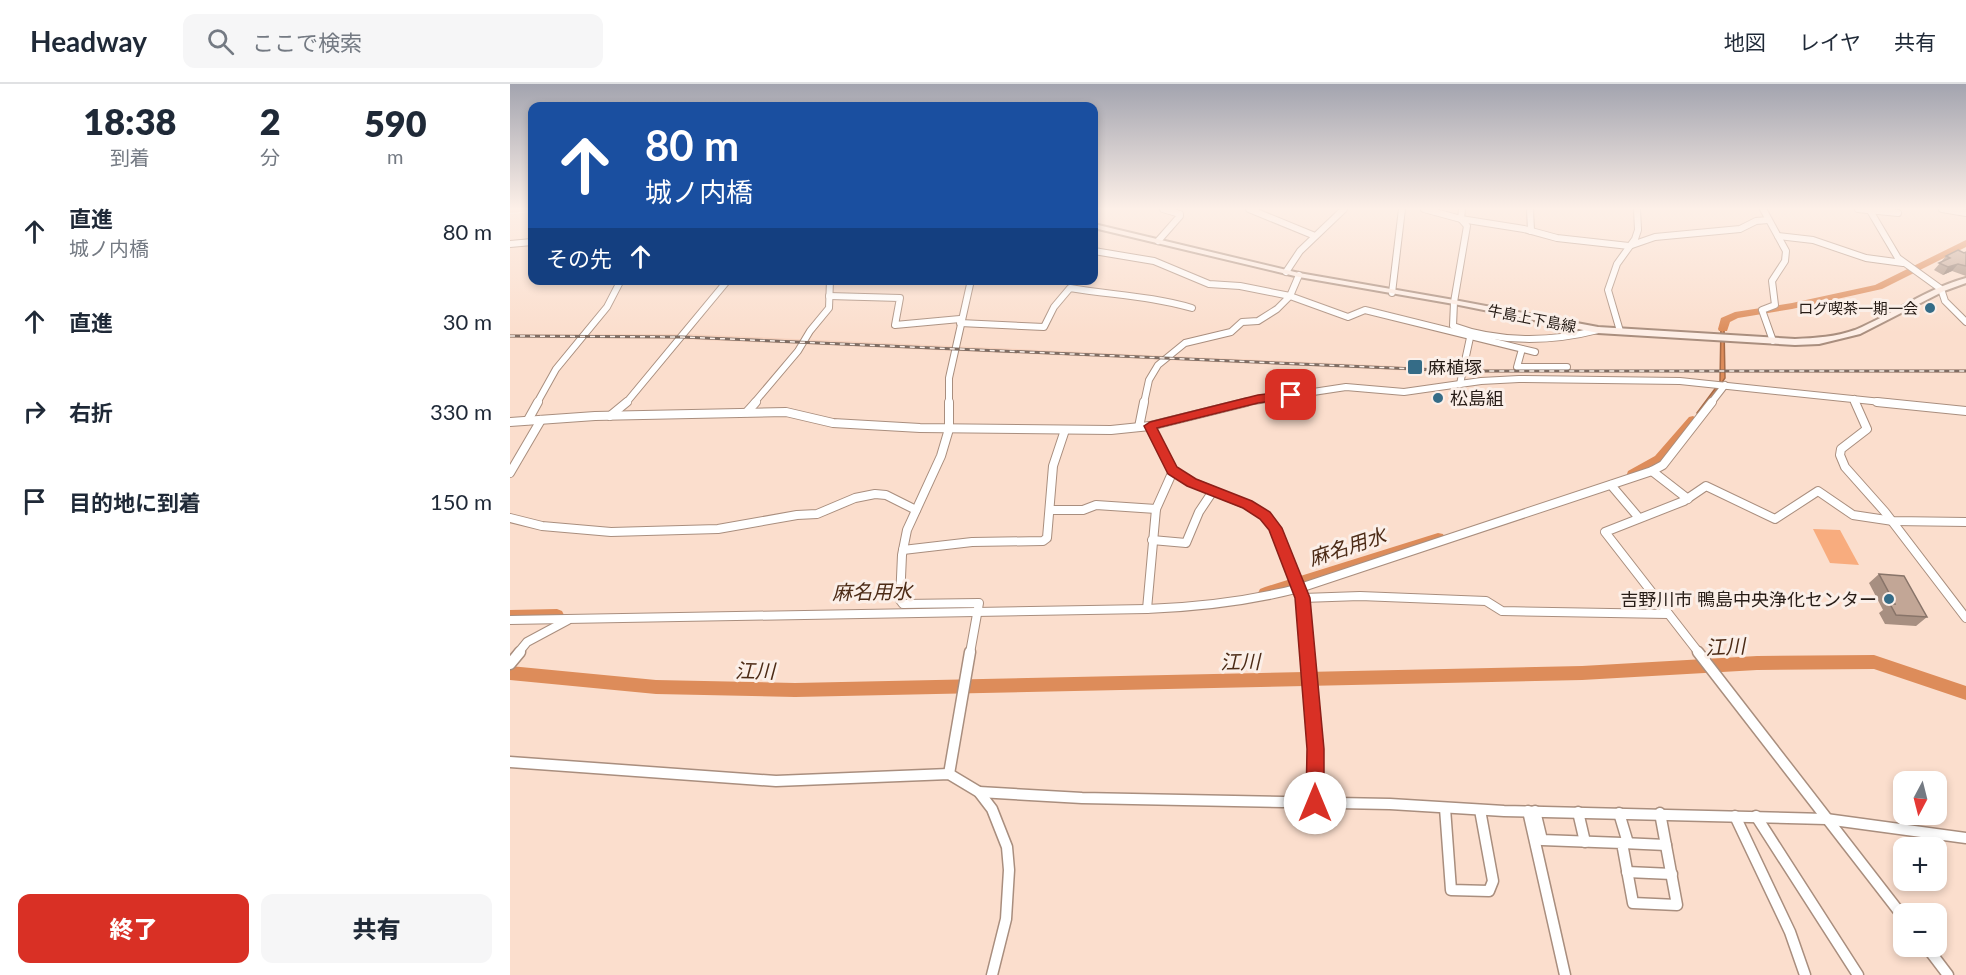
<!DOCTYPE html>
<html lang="ja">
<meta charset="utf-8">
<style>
body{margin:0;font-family:Lato,"Noto Sans JP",sans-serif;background:#f6f6f7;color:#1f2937;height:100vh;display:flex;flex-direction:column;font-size:22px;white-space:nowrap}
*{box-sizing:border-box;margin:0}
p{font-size:20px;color:#747a83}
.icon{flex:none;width:33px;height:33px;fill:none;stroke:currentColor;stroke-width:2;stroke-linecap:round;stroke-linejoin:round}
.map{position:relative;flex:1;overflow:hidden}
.sheet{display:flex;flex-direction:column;background:#fff;width:510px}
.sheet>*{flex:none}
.banner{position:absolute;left:18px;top:18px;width:570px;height:183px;border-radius:12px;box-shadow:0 3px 9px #0003;background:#1a4fa0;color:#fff;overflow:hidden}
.needle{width:39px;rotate:187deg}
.fabs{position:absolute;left:1383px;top:687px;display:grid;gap:12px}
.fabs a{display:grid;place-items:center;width:54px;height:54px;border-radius:12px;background:#fff;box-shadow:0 3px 9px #0003;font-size:30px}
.pin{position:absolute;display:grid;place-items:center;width:51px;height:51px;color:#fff;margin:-26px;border-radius:12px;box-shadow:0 3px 9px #0006}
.me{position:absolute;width:66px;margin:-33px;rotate:0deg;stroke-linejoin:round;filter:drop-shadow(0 0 4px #0008)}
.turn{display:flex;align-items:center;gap:21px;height:126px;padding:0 18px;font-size:27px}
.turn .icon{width:78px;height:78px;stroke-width:2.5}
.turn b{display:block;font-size:42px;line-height:51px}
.then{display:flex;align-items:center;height:57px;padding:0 18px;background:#0003;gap:12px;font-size:22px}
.eta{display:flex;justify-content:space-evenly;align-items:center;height:102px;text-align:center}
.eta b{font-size:36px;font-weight:800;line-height:42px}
.primary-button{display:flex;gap:12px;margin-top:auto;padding:12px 18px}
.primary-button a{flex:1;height:69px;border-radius:12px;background:#d93025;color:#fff;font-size:24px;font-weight:800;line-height:69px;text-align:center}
.primary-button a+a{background:#f6f6f7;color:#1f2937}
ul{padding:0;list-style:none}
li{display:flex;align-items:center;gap:18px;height:90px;padding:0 18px}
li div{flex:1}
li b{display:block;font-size:22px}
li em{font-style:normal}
header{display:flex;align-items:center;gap:36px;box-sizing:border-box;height:84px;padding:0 30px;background:#fff;border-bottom:2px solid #e0e1e3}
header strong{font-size:28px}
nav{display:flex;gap:33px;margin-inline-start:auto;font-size:21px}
.search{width:420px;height:54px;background:#f6f6f7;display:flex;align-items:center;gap:15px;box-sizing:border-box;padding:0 21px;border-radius:12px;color:#747a83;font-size:22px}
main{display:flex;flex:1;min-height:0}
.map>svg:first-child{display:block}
.built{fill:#f6d1bd}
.green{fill:#f8ac7e}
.water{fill:#dd8c5a;stroke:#a66a46;stroke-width:1.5}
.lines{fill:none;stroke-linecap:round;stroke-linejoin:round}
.river{fill:#dd8c5a;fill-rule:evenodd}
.minor-far2-casing{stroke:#a98e7e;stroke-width:8}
.minor-far1-casing{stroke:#a98e7e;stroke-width:10}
.minor-casing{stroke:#a98e7e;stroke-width:13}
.secondary-casing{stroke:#a98e7e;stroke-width:4}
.trunk-casing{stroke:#fff;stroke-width:2}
.minor-far2{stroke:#fff;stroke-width:6}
.minor-far1{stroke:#fff;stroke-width:8}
.minor{stroke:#fff;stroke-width:10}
.secondary{fill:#fdeee6;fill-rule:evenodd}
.trunk{fill:#fad2bb;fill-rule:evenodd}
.rail-casing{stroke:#7e6c62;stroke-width:3}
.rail{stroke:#fbefe8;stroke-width:1.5;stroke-dasharray:5;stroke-linecap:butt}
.wall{fill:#a78f81}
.shaded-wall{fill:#887469}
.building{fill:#c2a696;stroke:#887469;stroke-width:1.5}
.route{fill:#d93025;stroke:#8d1f18;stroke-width:1.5}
.poi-dot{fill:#356c87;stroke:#fbefe8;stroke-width:2}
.labels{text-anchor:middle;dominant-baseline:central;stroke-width:6;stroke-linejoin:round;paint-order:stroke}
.far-poi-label{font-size:15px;fill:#261c16;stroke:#fbefe8;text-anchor:end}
.far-street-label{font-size:15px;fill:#261c16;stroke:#fbefe8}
.poi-label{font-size:18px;fill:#261c16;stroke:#fbefe8;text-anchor:start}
.water-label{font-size:20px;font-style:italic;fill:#4c2b16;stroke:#fbefe8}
</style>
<header>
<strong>Headway</strong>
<div class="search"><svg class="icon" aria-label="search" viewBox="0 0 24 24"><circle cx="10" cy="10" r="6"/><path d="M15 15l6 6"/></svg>ここで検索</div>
<nav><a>地図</a><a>レイヤ</a><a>共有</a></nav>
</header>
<main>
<section class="sheet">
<div class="eta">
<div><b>18:38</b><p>到着</p></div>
<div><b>2</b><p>分</p></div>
<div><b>590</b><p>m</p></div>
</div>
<ul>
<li><svg class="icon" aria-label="ahead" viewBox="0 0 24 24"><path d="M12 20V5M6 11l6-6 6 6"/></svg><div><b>直進</b><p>城ノ内橋</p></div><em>80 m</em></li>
<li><svg class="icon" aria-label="ahead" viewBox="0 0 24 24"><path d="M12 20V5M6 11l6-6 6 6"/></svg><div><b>直進</b></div><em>30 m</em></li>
<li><svg class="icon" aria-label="right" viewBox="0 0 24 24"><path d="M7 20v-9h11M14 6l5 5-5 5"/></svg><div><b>右折</b></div><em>330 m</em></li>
<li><svg class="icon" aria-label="arrive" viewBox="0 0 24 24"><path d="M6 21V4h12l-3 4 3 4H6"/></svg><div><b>目的地に到着</b></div><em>150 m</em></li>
</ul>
<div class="primary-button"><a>終了</a><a>共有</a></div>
</section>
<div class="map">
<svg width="1456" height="891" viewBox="0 0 1456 891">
<rect width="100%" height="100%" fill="#fbdecd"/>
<g class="built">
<path d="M 0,250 L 175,250 L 953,285 L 1212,286 L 1212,288 L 952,289 L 170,255 L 0,254 Z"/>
<path d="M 1456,285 L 1456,289 L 1216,289 L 1215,286 Z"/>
</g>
<path class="green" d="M 1303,445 L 1330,446 L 1349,481 L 1320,479 Z"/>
<path class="water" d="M 1219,232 L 1225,233 L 1217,238 L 1214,244 L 1215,294 L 1189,331 L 1187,329 L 1210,298 L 1211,240 Z"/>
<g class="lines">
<g class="river">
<path d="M 1456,156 L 1456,163 L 1372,205 L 1282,225 L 1228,234 L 1220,238 L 1217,247 L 1209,247 L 1208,245 L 1211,234 L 1225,228 L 1282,219 L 1365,201 Z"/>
<path d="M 1183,332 L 1189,336 C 1178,354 1143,401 1118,393 L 1117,390 L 1118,387 L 1145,372 L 1179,333 Z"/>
<path d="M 928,449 L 933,450 L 935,454 L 933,458 L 755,515 L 750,513 L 748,509 L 750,505 L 755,503 Z"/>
<path d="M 47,525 L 52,527 L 54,531 L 52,535 L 47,537 L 0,538 L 0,526 Z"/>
<path d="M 1364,571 L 1456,602 L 1456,616 L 1364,585 L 1247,586 L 1072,596 L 285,613 L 146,610 L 0,596 L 0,582 L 146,596 L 285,599 L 1072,582 L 1247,572 Z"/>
</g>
<g class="minor-far2-casing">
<g id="minor-far2">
<path d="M 739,125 L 805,152"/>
<path d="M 914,125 L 951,135 L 1014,145 L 1047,154 L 1119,162 L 1145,153 L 1230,145 L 1246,137 L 1258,136"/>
<path d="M 952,125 L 951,135 L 957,142 L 944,218 L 943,242 C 988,259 1042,258 1088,246"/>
<path d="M 1020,125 L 1021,147"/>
<path d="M 1253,125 L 1276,167 L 1275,177 L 1262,197 L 1265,221 L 1252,226 L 1263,257"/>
<path d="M 1348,125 L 1388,129"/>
<path d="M 1359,125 L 1388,174 L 1431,205 L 1435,217 L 1456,238"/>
<path d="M 1432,125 L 1456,129"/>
<path d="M 1268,152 L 1303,156 L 1356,174 L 1393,179"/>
<path d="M 648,157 L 670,132 L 670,130 L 653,125"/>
<path d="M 0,160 L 22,158"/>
<path d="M 584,167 L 644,177 L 699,200 L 730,202 L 780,212 L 838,233 L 855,226 L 1025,268"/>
<path d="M 776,188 L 790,167 L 834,125"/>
<path d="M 882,209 L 892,125"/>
<path d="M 319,212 L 390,214 L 385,241 L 450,235"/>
<path d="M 450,239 L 534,243 L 544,223 L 560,204 C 601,211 642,212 682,224"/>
<path d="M 1110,247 L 1098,206 L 1107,180 L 1125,155 L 1128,146 L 1127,125"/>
<path d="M 1012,265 L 1007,283 L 1057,283"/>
<path d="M 950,300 L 961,249"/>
<path d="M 1344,315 L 1346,319"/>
<path d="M 27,319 L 46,285 L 97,223 L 111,196"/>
<path d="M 116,319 L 218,196"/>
<path d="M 244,319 L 288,267 L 300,247 L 319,224 L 320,196"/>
<path d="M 439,319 L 439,294 L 461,196"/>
<path d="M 634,319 L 639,296 L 648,281 L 675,259 L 721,248 L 732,238 L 748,237 L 767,225 L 780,212 L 789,191"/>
<path d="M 731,319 L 836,303 L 894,308 L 971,297 L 1009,295 L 1170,297 L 1381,319"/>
<path d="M 1201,319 L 1215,301"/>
</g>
</g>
<g class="minor-far1-casing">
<g id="minor-far1">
<path d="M 439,318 L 439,345 L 431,372 L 397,446 L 392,471 L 390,516 L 393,520 L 469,519 L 460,569"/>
<path d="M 1345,318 L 1357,345 L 1331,365 L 1330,371 L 1335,383 L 1375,428 L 1456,534"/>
<path d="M 1367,318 L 1456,327"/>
<path d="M 237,328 L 246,318"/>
<path d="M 100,332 L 117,318"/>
<path d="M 18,336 L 28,318"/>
<path d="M 0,338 L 85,332 L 276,328 L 323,339 L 410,344 L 601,346 L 640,342 L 737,318"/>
<path d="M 640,342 L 663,387 L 682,398 L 737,421 L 755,432 L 765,444 L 793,514 L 798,569"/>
<path d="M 629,343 L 634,318"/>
<path d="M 1142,387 L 1178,415"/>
<path d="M 0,389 L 31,336"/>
<path d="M 1101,401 L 1129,434"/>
<path d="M 540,426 L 573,426 L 586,421 L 646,425"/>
<path d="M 0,434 L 32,442 L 101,448 L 208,445 L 287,431 L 307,430 L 345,414 L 365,410 L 376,411 L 406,426"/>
<path d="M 642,456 L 676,459 L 689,428 L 703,407"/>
<path d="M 393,466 L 462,458 L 533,457 L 537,454 L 543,382 L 555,346"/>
<path d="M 793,514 L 850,512 L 976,517 L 992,527 L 1158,530"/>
<path d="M 637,525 L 646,425 L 663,387"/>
<path d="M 0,536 L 637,525 C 689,523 740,517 790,504 L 1142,387 L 1153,381 L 1202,318"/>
<path d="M 8,569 L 17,558 L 58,536"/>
<path d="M 1189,569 L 1095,448 L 1174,417 L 1196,402 L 1265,435 L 1308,407 L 1343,431 L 1383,437 L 1456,438"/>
</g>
</g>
<g class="minor-casing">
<g id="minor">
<path d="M 798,568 L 806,665 L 805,719"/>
<path d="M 1188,568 L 1394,834"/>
<path d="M 0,580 L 10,568"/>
<path d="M 0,678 L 266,697 L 439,690 L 469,708 L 482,725 L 497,763 L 499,786 L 496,835 L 482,891"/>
<path d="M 439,690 L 460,568"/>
<path d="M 469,708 L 572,714 L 880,720 L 994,727 L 1316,735 L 1456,754"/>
<path d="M 935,724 L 941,806 L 979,807 L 983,797 L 970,726"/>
<path d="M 1018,727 L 1055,891"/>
<path d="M 1025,727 L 1032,756 L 1112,759 L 1123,819 L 1167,821 L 1150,729"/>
<path d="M 1068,728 L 1075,758"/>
<path d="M 1109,729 L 1118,759"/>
<path d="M 1225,732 L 1280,848 L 1295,891"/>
<path d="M 1246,732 L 1348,891"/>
<path d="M 1112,759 L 1156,761"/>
<path d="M 1117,788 L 1162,790"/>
<path d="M 1416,862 L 1438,891"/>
</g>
</g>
<g class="secondary-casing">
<path id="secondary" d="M 584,140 L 789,189 L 944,216 L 1088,243 L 1285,255 C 1305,254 1326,253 1345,246 C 1383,230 1416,205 1456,194 L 1456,199 L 1434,207 L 1350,250 L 1309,260 L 1285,261 L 1088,249 L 944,220 L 789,193 L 584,144 Z"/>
</g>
<g class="trunk-casing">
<path id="trunk" d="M 0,125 L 22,125 L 22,127 L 0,129 Z"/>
</g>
<use href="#minor-far2" class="minor-far2"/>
<use href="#minor-far1" class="minor-far1"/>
<use href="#minor" class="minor"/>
<use href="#secondary" class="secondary"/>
<use href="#trunk" class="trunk"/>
<g class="rail-casing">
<path id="rail" d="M 0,252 L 172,253 L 952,287 L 1456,287"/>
</g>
<use href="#rail" class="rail"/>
</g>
<g class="wall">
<path d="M 1456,168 L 1456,192 L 1442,187 L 1433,191 L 1424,186 L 1436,172 Z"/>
<path d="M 1369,490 L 1417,533 L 1406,542 L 1375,540 L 1369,529 L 1373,526 L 1359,499 Z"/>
</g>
<path class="shaded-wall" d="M 1448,180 L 1442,187 L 1433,191 L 1438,183 Z"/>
<g class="building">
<path d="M 1448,166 L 1454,169 L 1456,168 L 1456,182 L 1448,180 L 1438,183 L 1429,179 L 1440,174 L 1436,172 Z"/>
<path d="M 1369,490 L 1394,492 L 1417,533 L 1386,531 L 1380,520 L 1385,520 Z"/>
</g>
<linearGradient id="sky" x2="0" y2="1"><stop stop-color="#a3a4af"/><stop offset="0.5" stop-color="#fdf0e8"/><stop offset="1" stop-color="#fdf0e8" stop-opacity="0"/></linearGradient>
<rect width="1456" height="249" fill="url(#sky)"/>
<path class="route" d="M 781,307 L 787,311 L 785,314 L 748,319 L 647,344 L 667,383 L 686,395 L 742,417 L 760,428 L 772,444 L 800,514 L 814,665 L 814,719 L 811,725 L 805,727 L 799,725 L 796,719 L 797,665 L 785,514 L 759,446 L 750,435 L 733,424 L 677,402 L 658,390 L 634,342 L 640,338 L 748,311 Z"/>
<g class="poi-dot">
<circle cx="1420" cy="224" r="6"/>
<rect x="897" y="275" width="16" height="16" rx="3"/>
<circle cx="928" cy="314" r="6"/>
<circle cx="1379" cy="515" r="6"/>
</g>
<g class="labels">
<g class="far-poi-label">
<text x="1408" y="224">ログ喫茶一期一会</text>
</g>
<g class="far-street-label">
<text transform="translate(1022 234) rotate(11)">牛島上下島線</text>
</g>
<g class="poi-label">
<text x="918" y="283">麻植塚</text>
<text x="940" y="314">松島組</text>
<text x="1367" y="515" text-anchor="end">吉野川市 鴨島中央浄化センター</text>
</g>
<g class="water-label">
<text transform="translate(837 462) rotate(-18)">麻名用水</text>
<text transform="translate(362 507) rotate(-1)">麻名用水</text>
<text transform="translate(1215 562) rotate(-3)">江川</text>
<text transform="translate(730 577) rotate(-1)">江川</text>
<text transform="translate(245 586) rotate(1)">江川</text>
</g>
</g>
</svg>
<div class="fabs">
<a><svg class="needle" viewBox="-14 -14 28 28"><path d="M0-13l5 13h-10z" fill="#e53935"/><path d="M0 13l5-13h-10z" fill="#747a83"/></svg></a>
<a>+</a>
<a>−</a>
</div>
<div class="pin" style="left:781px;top:311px;background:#d93025"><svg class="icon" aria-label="arrive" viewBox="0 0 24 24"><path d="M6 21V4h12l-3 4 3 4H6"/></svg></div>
<svg class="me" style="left:805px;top:719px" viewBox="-20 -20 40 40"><circle r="19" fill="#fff"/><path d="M0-13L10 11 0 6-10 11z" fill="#d93025"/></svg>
<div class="banner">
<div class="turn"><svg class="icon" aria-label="ahead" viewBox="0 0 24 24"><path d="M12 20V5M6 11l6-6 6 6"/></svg><div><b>80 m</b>城ノ内橋</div></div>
<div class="then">その先<svg class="icon" aria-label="ahead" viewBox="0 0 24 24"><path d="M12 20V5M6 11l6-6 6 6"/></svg></div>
</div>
</div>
</main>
